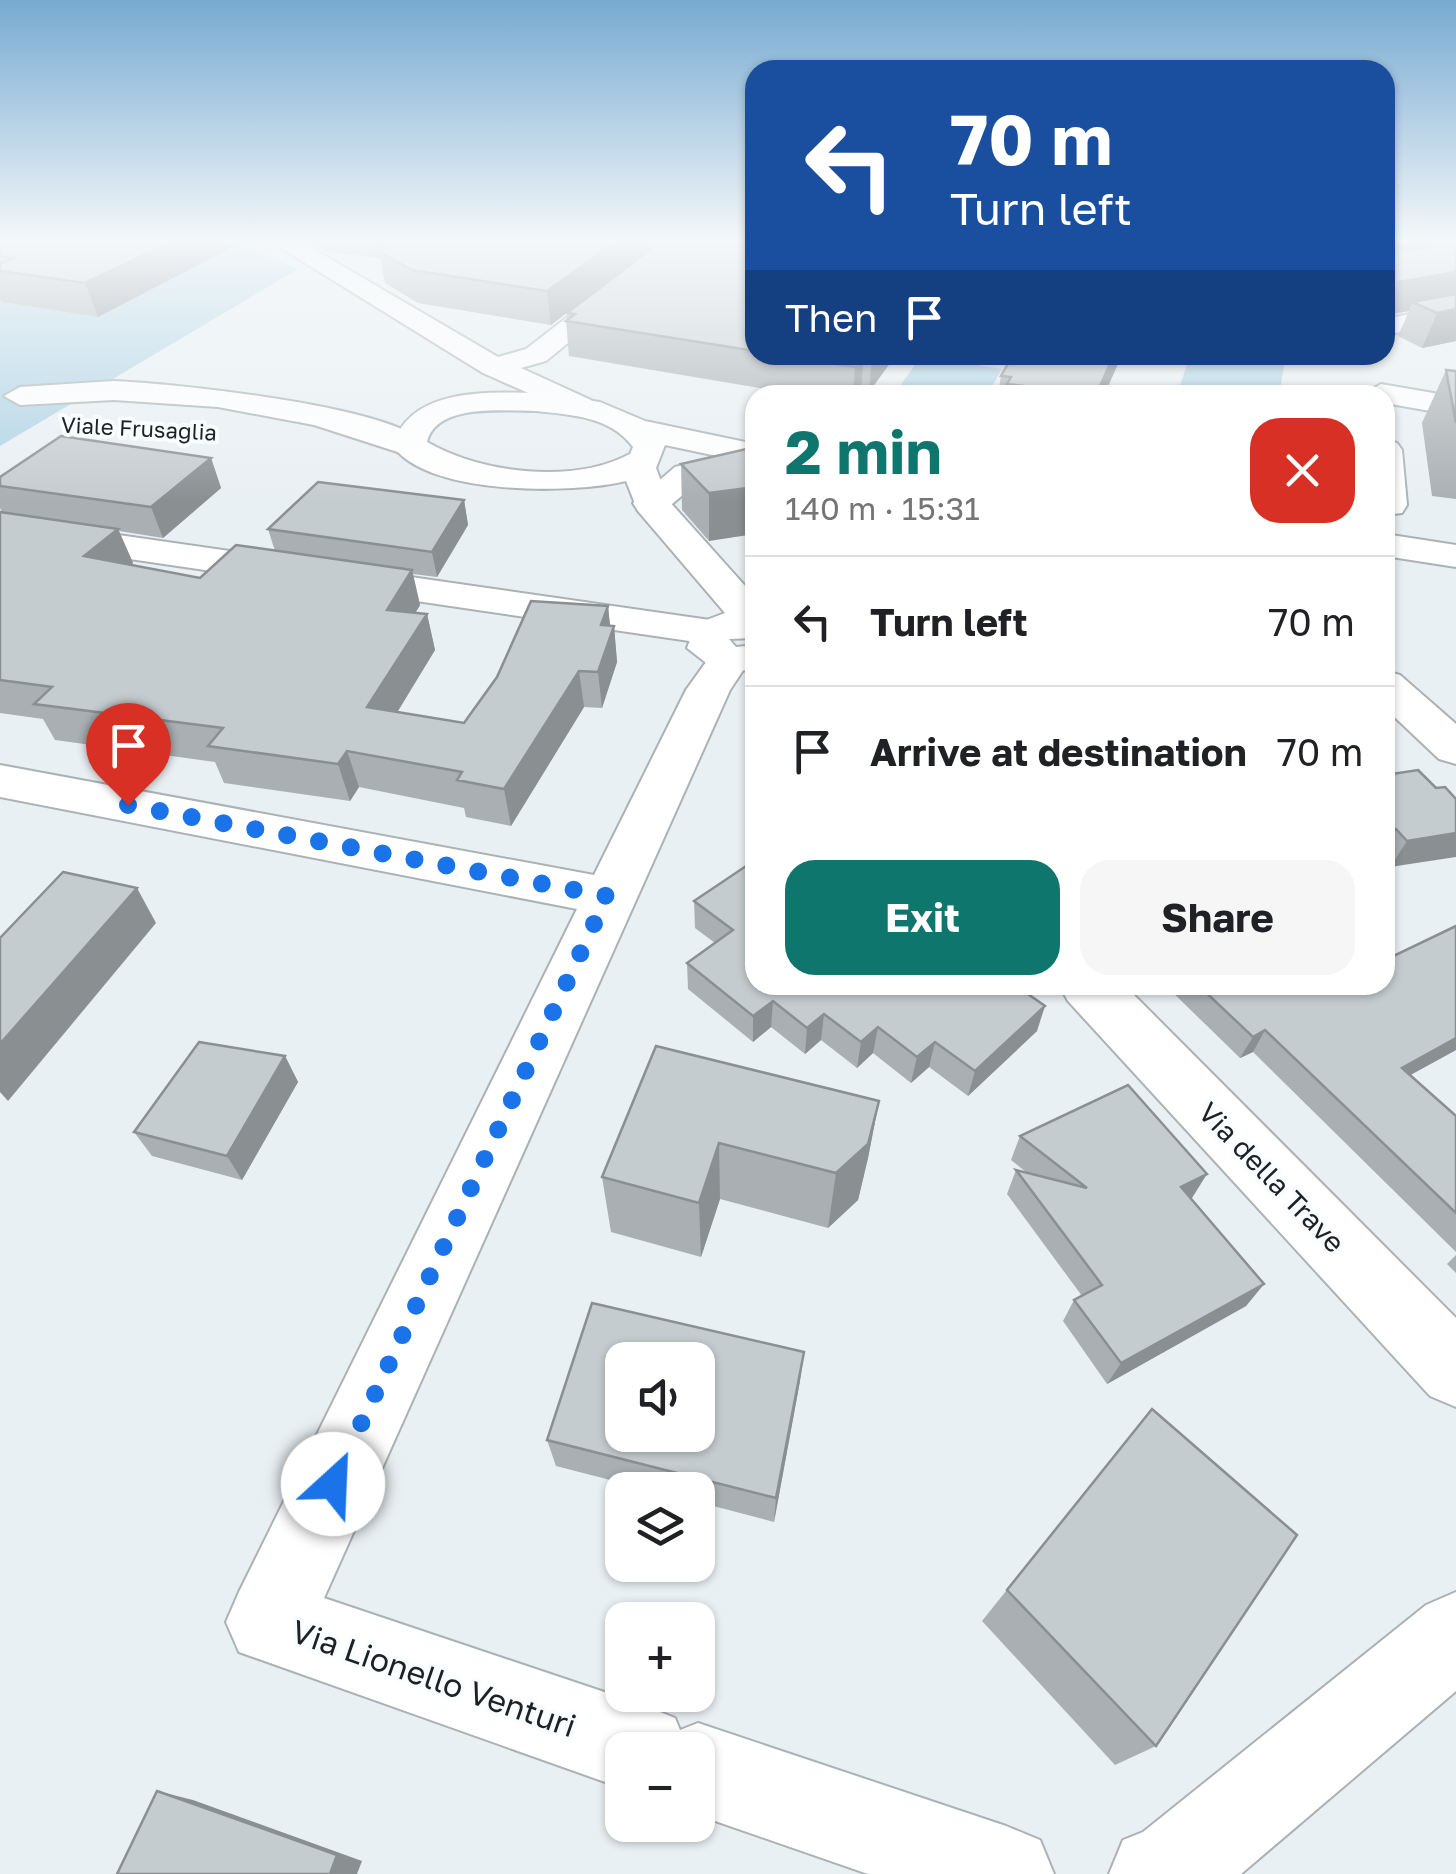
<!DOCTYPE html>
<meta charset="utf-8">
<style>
body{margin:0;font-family:"Golos Text",sans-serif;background:#f6f6f6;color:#202124;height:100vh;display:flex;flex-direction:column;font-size:38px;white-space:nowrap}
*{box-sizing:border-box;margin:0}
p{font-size:32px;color:#757577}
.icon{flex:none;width:55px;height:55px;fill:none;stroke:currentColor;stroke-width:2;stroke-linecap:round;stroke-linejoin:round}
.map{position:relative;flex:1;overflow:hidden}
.panel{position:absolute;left:745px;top:385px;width:650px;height:610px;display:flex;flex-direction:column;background:#fff;border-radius:30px;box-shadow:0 2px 8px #0004}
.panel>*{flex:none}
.hud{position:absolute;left:745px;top:60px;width:650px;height:305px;border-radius:30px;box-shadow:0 2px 8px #0004;background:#1a4fa0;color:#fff;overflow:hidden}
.fabs{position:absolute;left:605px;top:1342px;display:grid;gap:20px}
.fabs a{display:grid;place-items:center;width:110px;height:110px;border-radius:20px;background:#fff;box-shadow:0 2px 8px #0004;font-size:50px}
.pin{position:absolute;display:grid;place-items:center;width:85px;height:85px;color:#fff;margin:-102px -42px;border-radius:50% 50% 50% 0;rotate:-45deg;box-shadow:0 0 10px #0007}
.pin .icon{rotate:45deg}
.me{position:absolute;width:110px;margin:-55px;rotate:25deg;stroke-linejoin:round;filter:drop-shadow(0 0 8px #0008)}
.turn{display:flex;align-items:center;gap:35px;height:210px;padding:0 40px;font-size:45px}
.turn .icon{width:130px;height:130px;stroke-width:2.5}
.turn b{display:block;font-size:70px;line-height:85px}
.then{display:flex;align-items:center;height:95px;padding:0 40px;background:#0003;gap:20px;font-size:38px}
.round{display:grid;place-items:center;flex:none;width:105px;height:105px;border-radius:30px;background:#f6f6f6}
.head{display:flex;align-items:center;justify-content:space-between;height:170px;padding:0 40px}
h1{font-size:60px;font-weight:700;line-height:75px;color:#0f766e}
.button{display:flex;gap:20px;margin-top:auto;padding:20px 40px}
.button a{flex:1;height:115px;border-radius:30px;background:#0f766e;color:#fff;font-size:40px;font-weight:700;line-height:115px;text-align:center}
.button a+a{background:#f6f6f6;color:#202124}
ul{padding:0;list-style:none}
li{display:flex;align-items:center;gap:30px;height:130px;padding:0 40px;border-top:2px solid #e0e0e0}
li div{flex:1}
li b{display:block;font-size:38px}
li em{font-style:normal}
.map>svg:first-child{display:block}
.green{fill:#aed3e4}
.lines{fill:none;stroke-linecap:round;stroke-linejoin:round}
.minor-casing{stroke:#abb2b5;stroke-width:4}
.major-casing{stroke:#abb2b5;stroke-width:4}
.minor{fill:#fff;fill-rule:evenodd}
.major{fill:#fff;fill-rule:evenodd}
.wall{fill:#a9afb2}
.shaded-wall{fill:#8a8f91}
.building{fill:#c5cccf;stroke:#8a8f91;stroke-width:2.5;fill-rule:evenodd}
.route{stroke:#1a73e8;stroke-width:18;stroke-dasharray:0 32.4}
.labels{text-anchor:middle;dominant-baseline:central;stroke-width:8;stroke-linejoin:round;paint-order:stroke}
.far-street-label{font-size:22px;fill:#1e2022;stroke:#f9fdff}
.street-label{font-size:28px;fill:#1e2022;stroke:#f9fdff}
.near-street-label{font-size:32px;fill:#1e2022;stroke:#f9fdff}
</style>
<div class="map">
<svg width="1456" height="1874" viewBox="0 0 1456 1874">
<rect width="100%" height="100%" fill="#e9f0f3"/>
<g class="green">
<path d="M 79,240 L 240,243 L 298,269 L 0,446 L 0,275 Z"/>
<path d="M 1190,355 L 1286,355 L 1279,395 L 1221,395 L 1179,389 Z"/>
<path d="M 921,356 L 1002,369 L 987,395 L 894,395 Z"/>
</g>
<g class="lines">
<g class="minor-casing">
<g id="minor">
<path d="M 268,240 L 298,240 L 498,357 L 526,349 L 667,240 L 694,240 L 546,361 L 521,368 L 591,400 L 596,407 L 580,416 L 483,373 Z"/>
<path d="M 1456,305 L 1456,321 L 1385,335 L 1385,319 Z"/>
<path d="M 1456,376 L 1453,415 L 1385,403 L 1385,395 L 1366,393 L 1381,384 L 1439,394 L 1445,379 Z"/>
<path d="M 114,381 C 168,383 399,406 427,446 L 422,453 L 410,456 L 314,425 L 218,407 L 114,400 L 20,405 L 4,396 L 20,387 Z"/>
<path d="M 1385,440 L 1397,443 L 1402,450 L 1407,505 L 1402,513 L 1385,515 Z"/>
<path d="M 755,447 L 755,467 L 699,481 L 664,511 L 638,511 L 633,503 L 675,467 Z"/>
<path d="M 0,518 L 710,620 L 725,623 L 731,632 L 725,641 L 710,644 L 0,540 Z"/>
<path d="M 729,647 L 744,651 L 750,660 L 730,690 L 324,1598 L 643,1705 L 675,1718 L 680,1730 L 698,1723 L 1006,1826 L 1040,1840 L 1054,1874 L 868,1874 L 698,1815 L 698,1750 L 622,1750 L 622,1788 L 239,1652 L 226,1622 L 239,1592 L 577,909 L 0,797 L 0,765 L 594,875 L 686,690 L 714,651 Z"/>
<path d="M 1385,671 L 1400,675 L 1456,724 L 1456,764 L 1439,759 L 1385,708 Z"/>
<path d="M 1456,1592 L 1456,1691 L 1241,1874 L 1109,1874 L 1123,1840 L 1143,1832 L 1426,1605 Z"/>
</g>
</g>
<g class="major-casing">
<g id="major">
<path d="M 536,393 L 600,402 L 645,421 L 755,444 L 755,464 L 665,445 L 656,468 L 668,500 L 755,597 L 755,638 L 729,639 L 736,647 L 755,645 L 755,671 L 714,669 L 687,648 L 696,624 L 725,613 L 638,511 L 626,481 C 573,494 428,496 393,446 C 409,388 487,392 536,393 ZM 536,411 C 571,415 610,416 633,447 L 630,454 C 574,484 482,474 427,442 C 436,403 505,411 536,411 Z"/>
<path d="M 1385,534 L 1456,545 L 1456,567 L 1385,556 Z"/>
<path d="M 1059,985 L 1124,985 L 1456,1318 L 1456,1407 L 1430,1396 L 1068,1001 Z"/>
</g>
</g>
<use href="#minor" class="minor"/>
<use href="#major" class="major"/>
</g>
<g class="wall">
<path d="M 0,240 L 268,240 L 268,244 L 244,241 L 98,317 L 2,302 L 0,299 Z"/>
<path d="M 305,240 L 661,240 L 551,325 L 418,303 L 385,283 L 380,257 L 378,258 L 329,252 Z"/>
<path d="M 755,240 L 755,355 L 896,355 L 869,392 L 861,391 L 859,395 L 801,395 L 569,356 L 566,321 L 567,320 L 567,313 Z"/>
<path d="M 1385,240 L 1456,341 L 1422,348 L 1398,336 L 1409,311 L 1387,315 L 1385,319 Z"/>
<path d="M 1013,355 L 1122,355 L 1104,395 L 998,395 L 1001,376 Z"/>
<path d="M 1446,370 L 1456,371 L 1456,499 L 1432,496 L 1422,423 Z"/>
<path d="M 755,447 L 709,541 L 682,510 L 681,464 Z"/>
<path d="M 211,458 L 221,488 L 163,538 L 119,531 L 133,563 L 131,565 L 200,578 L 275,551 L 268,529 L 464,500 L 468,525 L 437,577 L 413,574 L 420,605 L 415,613 L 427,614 L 435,650 L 397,712 L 464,723 L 608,606 L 610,626 L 614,626 L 617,662 L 602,708 L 584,707 L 511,826 L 466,817 L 464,808 L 359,787 L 350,801 L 224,783 L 215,762 L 55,740 L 43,719 L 0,713 L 0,512 L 2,512 L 0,508 L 0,477 Z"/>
<path d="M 1385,775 L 1436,788 L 1445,787 L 1390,867 L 1385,861 Z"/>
<path d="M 755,860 L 755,985 L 1037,1031 L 968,1096 L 929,1067 L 911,1083 L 873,1053 L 857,1068 L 821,1040 L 805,1054 L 771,1027 L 753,1042 L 688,989 L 687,963 L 715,943 L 695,928 L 694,901 Z"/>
<path d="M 1456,926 L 1456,1050 L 1410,1075 L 1456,1116 L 1456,1252 L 1253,1052 L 1240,1058 L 1165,985 L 1385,985 Z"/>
<path d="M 656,1046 L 879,1101 L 868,1158 L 858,1200 L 828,1228 L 720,1199 L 701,1257 L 611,1232 L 602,1177 Z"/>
<path d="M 285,1056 L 298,1082 L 242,1180 L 152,1156 L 134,1132 Z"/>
<path d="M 1020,1136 L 1192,1198 L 1190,1198 L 1264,1284 L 1246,1306 L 1107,1384 L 1063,1321 L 1074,1300 L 1082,1296 L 1007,1194 L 1016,1170 L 1026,1172 L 1011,1160 Z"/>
<path d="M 1456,1255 L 1456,1273 L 1447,1264 Z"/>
<path d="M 800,1381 L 774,1522 L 698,1502 L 698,1490 L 649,1490 L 556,1466 L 547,1440 Z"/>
<path d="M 1152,1409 L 1156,1746 L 1115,1765 L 982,1621 Z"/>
</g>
<g class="shaded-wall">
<path d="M 174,240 L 244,240 L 244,241 L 98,317 L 85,283 Z"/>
<path d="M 374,240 L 410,240 L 378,251 L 380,257 L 378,258 Z"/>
<path d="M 618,240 L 661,240 L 551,325 L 547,291 Z"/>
<path d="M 1393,240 L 1456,240 L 1456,248 L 1385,262 Z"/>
<path d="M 1456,272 L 1456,303 L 1412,302 L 1409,311 L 1387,315 L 1395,294 L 1398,282 Z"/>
<path d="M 1456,309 L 1456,341 L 1422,348 L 1437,313 Z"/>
<path d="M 864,355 L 861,391 L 859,395 L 853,395 L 855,367 Z"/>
<path d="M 873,355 L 896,355 L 869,392 L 872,356 Z"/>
<path d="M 1114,355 L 1122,355 L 1104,395 L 1096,395 Z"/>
<path d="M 211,458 L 221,488 L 163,538 L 151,507 Z"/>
<path d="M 755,487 L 755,534 L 709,541 L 709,493 Z"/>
<path d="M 464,500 L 468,525 L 437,577 L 432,552 Z"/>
<path d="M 118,529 L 133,563 L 101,591 L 84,556 Z"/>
<path d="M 412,570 L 420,605 L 396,646 L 387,610 Z"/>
<path d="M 608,606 L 611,636 L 614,626 L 617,662 L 602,708 L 598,672 L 601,625 Z"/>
<path d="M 427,614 L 435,650 L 378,744 L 367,707 Z"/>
<path d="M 579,671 L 584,707 L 511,826 L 504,789 Z"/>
<path d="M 347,751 L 359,787 L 350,801 L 338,764 Z"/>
<path d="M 1396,829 L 1385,846 L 1385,834 Z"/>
<path d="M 1456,833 L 1456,857 L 1390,867 L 1407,841 Z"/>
<path d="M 137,888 L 156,923 L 8,1101 L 0,1092 L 0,1044 Z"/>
<path d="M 773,1001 L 771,1027 L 753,1042 L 753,1016 Z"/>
<path d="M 1045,1006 L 1037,1031 L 968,1096 L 975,1071 Z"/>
<path d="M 824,1014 L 821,1040 L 805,1054 L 807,1028 Z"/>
<path d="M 878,1027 L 873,1053 L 857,1068 L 861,1042 Z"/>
<path d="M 1265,1030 L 1253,1052 L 1240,1058 L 1253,1037 Z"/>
<path d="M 1456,1038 L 1456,1050 L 1385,1089 L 1402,1068 Z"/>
<path d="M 935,1042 L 929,1067 L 911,1083 L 917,1057 Z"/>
<path d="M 285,1056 L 298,1082 L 242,1180 L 227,1156 Z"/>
<path d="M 879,1101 L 868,1158 L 858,1200 L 828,1228 L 836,1173 Z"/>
<path d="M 719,1143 L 720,1199 L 701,1257 L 699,1203 Z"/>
<path d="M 1207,1174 L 1192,1198 L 1166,1211 L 1181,1187 Z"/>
<path d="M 1264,1284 L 1246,1306 L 1107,1384 L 1121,1363 Z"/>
<path d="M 804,1352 L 800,1381 L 774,1522 L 776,1498 Z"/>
<path d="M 157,1791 L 193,1800 L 362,1861 L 357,1874 L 330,1874 Z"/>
</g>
<g class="building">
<path d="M 0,240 L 174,240 L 85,283 L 0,271 L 0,264 L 14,258 L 0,256 Z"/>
<path d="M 397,240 L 618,240 L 547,291 L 412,270 L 378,251 Z"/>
<path d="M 663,240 L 755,240 L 755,351 L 566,321 L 575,314 L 567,313 Z"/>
<path d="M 1385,240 L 1396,240 L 1395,252 L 1456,243 L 1456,272 L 1398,282 L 1395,294 L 1385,290 Z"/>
<path d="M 1456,294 L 1456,309 L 1437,313 L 1412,302 Z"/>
<path d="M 778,355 L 873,355 L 872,356 L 864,355 L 855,367 Z"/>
<path d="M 1013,355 L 1114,355 L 1096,395 L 1018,395 L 1023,386 L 1007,384 L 1011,377 L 1001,376 Z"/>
<path d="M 1446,370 L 1456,371 L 1456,423 Z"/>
<path d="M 61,436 L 211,458 L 151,507 L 0,486 L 0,477 Z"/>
<path d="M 755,447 L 755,487 L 709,493 L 681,464 Z"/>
<path d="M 318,482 L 464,500 L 432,552 L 268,529 Z"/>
<path d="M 0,512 L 118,529 L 84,556 L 200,578 L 236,545 L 412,570 L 387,610 L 427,614 L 367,707 L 464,723 L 497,677 L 531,601 L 608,606 L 601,625 L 614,626 L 598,672 L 579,671 L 504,789 L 457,780 L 462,772 L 347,751 L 338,764 L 208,746 L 223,728 L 34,704 L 52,687 L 0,680 Z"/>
<path d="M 1418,770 L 1436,788 L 1445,787 L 1456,799 L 1456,833 L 1407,841 L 1396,829 L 1385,834 L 1385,775 Z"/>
<path d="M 755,860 L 755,985 L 983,985 L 988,988 L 991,985 L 1015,985 L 1045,1006 L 975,1071 L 935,1042 L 917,1057 L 878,1027 L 861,1042 L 824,1014 L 807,1028 L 773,1001 L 753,1016 L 687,963 L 733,930 L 694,901 Z"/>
<path d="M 63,872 L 137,888 L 0,1044 L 0,938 Z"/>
<path d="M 1456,926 L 1456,1038 L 1402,1068 L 1456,1116 L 1456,1213 L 1265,1030 L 1253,1037 L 1198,985 L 1385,985 L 1385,960 Z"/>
<path d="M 199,1042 L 285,1056 L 227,1156 L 134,1132 Z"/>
<path d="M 656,1046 L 879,1101 L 868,1144 L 836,1173 L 719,1143 L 699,1203 L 602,1177 Z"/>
<path d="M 1128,1085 L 1207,1174 L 1181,1187 L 1264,1284 L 1121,1363 L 1074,1300 L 1102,1285 L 1016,1170 L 1087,1188 L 1020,1136 Z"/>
<path d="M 592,1303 L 804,1352 L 776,1498 L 547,1440 ZM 622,1360 L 698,1360 L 698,1435 L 622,1435 Z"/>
<path d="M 1152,1409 L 1297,1535 L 1156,1746 L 1007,1590 Z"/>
<path d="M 157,1791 L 337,1855 L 330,1874 L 117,1874 Z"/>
</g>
<linearGradient id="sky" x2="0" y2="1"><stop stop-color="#77aad1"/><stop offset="0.48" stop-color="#f5f8fa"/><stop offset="1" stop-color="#f5f8fa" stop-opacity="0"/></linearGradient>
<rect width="1456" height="502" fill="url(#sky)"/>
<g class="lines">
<path class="route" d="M 128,805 L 607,896 L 333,1484"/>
</g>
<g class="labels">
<g class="far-street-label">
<text transform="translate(139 428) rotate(3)">Viale Frusaglia</text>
</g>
<g class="street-label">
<text transform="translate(1272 1177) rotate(46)">Via della Trave</text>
</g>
<g class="near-street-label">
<text transform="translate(434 1678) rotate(19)">Via Lionello Venturi</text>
</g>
</g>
</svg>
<div class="fabs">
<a><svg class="icon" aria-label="sound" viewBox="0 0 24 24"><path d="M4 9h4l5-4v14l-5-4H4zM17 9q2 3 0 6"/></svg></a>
<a><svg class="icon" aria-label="layers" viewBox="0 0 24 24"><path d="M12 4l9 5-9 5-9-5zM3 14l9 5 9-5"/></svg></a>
<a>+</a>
<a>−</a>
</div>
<div class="pin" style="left:128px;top:805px;background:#d93025"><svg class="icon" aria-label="arrive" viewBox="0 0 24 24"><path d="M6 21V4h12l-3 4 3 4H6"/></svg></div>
<svg class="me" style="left:333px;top:1484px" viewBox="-20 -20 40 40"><circle r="19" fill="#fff"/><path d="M0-13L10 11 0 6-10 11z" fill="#1a73e8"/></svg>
<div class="hud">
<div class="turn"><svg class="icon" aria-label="left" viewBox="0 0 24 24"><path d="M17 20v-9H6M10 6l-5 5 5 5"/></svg><div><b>70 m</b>Turn left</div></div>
<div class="then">Then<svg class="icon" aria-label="arrive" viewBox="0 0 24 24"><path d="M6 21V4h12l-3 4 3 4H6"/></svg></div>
</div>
<section class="panel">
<div class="head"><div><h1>2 min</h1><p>140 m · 15:31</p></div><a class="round" style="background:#d93025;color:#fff"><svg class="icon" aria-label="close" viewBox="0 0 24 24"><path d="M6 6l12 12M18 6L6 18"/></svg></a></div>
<ul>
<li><svg class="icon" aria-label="left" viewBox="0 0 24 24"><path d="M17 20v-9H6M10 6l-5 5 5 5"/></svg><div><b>Turn left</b></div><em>70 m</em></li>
<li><svg class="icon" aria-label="arrive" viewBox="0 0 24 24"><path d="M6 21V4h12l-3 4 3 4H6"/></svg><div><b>Arrive at destination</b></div><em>70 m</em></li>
</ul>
<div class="button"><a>Exit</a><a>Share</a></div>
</section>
</div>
